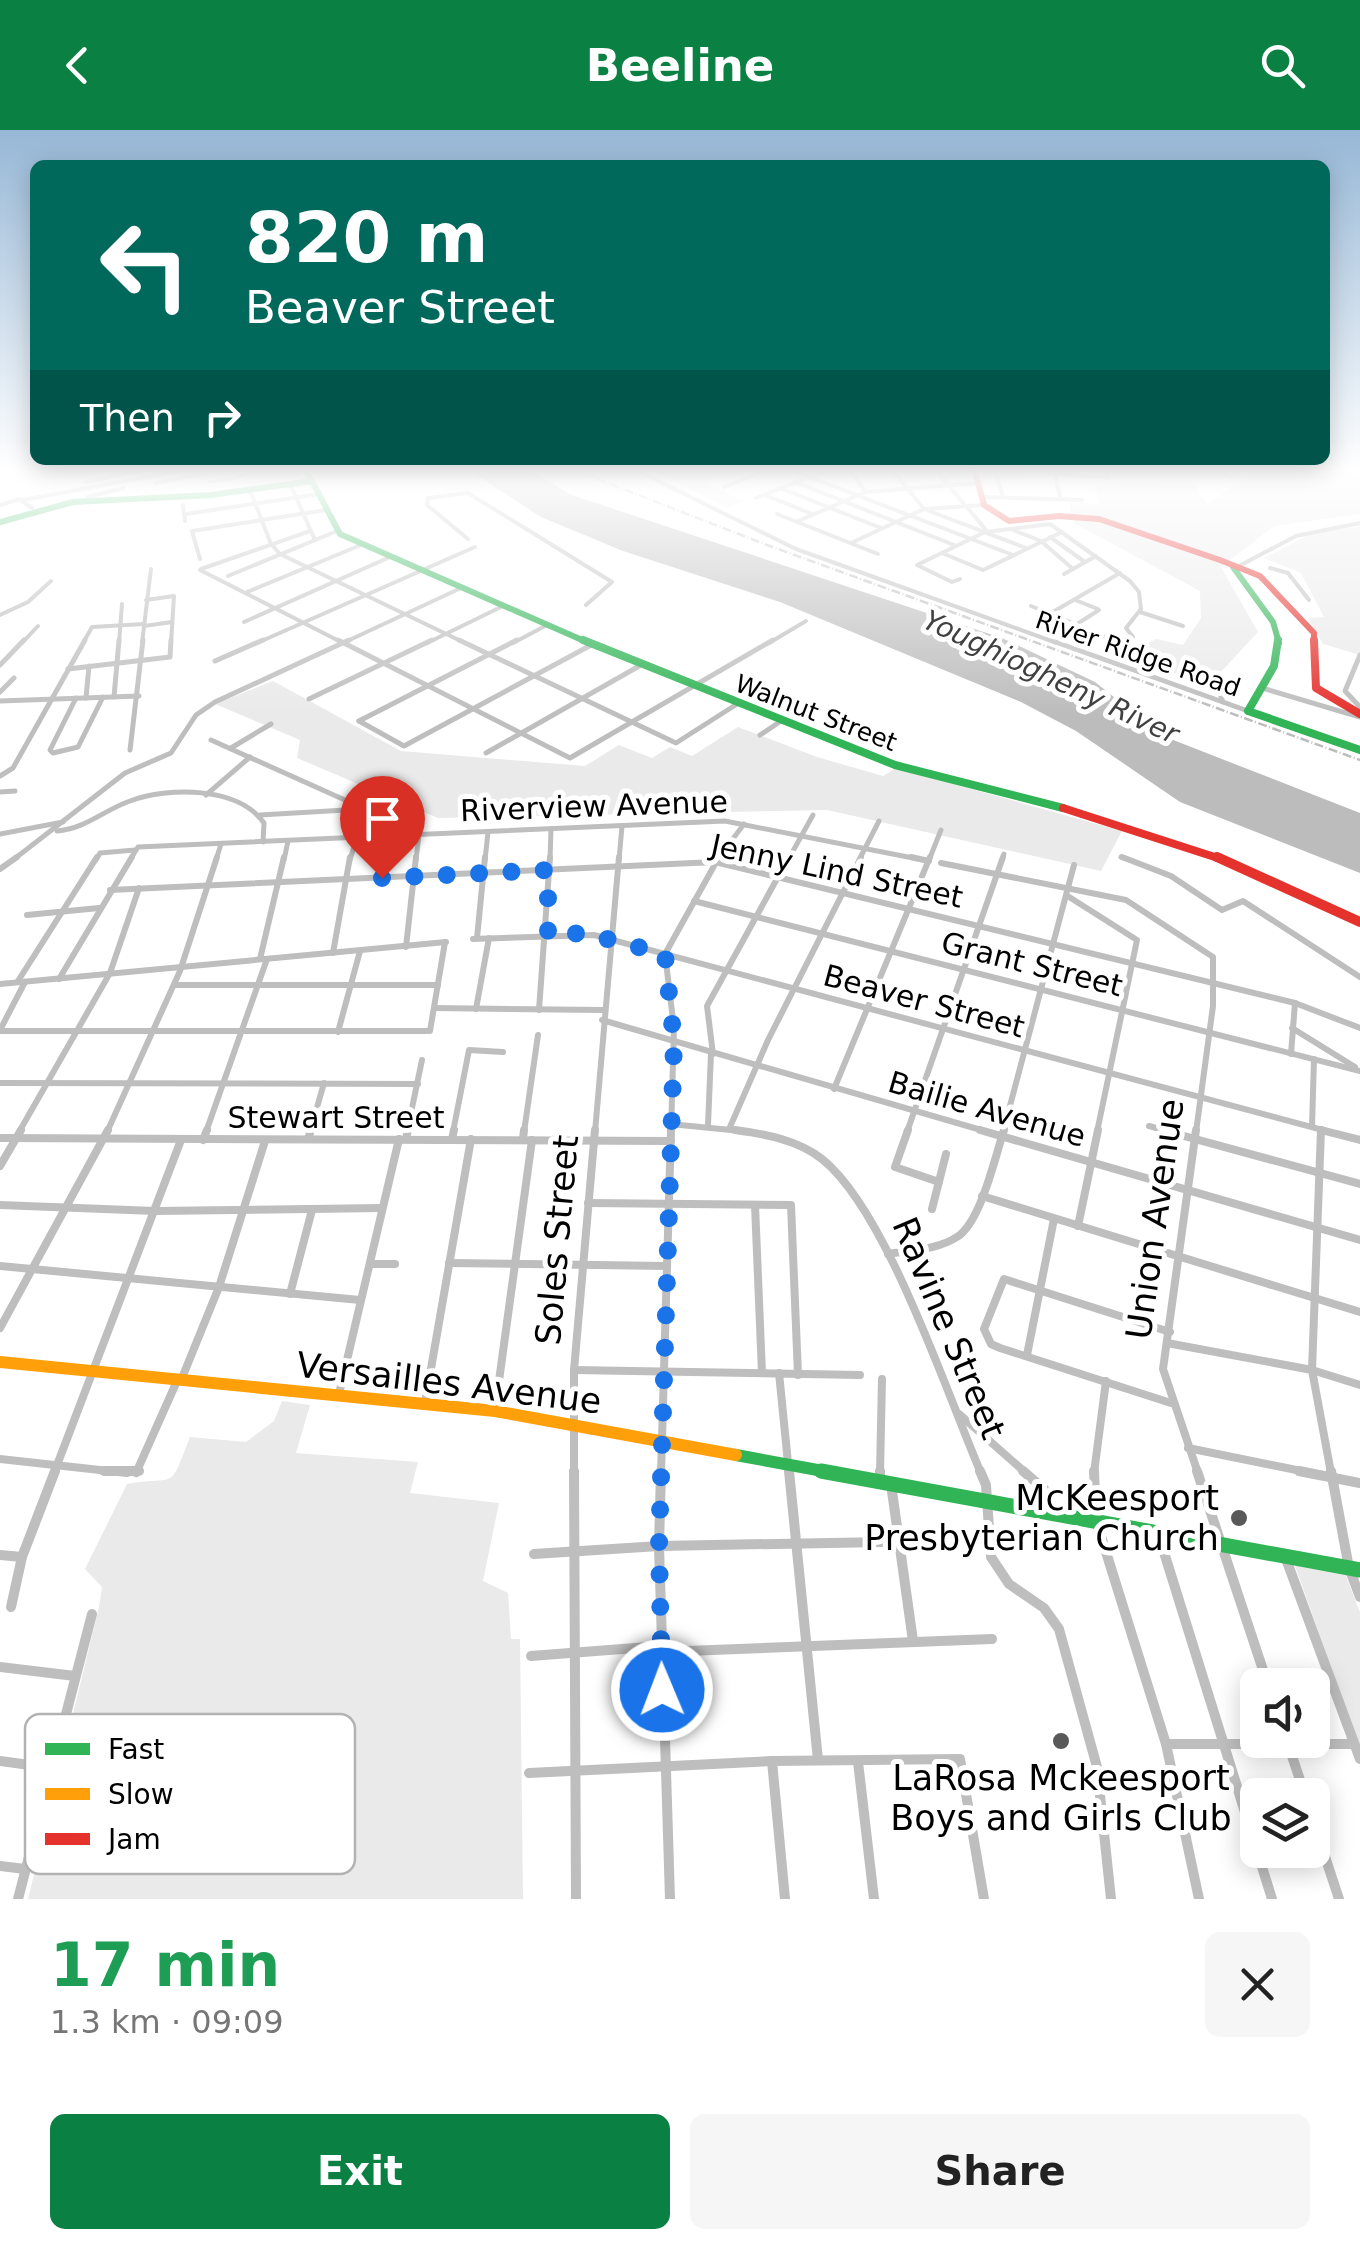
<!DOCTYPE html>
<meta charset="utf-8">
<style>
body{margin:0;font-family:"DejaVu Sans",sans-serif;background:#f6f6f6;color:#222;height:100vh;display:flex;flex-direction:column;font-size:38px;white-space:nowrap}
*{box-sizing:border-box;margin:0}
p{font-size:32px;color:#767676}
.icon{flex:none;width:55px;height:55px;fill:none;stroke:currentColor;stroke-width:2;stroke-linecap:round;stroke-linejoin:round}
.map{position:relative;height:1769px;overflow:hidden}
.drawer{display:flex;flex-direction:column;background:#fff;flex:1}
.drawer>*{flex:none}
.top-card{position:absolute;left:30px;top:30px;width:1300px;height:305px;border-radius:15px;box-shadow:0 5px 25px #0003;background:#00695c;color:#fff;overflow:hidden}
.buttons{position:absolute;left:1240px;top:1538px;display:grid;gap:20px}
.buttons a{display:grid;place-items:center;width:90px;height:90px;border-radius:15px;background:#fff;box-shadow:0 5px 25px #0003;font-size:50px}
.pin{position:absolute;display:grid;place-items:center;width:85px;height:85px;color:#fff;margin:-102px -42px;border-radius:50% 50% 50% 0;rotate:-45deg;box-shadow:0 0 10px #0007}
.pin .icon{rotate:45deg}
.me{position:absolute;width:110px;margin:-55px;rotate:359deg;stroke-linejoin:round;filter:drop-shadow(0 0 8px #0008)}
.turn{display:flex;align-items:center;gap:35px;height:210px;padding:0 50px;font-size:45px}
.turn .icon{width:130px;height:130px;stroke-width:2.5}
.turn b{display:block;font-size:70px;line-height:85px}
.then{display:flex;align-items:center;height:95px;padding:0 50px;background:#0003;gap:20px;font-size:38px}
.round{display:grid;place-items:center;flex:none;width:105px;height:105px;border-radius:15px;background:#f6f6f6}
.summary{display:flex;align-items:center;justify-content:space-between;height:170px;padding:0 50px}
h1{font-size:60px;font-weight:700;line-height:75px;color:#1e9e55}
.cta{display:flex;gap:20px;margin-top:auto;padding:20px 50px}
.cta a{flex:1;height:115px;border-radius:15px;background:#0b8043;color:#fff;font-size:40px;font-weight:700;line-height:115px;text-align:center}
.cta a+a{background:#f6f6f6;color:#222}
header{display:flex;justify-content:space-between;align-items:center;height:130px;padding:0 50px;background:#0b8043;color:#fff;font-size:45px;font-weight:700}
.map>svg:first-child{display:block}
.green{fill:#eaeaea}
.water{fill:#bcbcbc}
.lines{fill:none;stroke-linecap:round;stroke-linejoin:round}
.stream{stroke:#bcbcbc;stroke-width:2.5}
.street-far4{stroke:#bebebe;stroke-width:4}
.street-far3{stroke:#bebebe;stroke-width:5}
.street-far2{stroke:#bebebe;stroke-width:6}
.street-far1{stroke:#bebebe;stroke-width:8}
.street{stroke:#bebebe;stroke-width:10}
.fast-far3{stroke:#30b455;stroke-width:6}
.fast-far2{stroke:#30b455;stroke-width:8}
.fast-far1{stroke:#30b455;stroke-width:12}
.fast{stroke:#30b455;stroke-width:15}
.slow{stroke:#ff9f0a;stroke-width:12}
.jam-far2{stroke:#e5322d;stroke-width:6}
.jam-far1{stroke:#e5322d;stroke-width:8}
.jam{stroke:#e5322d;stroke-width:10}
.rail{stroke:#bdbdbd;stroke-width:2.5;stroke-dasharray:9 2.5 1 2.5;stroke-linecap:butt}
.route{stroke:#1a73e8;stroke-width:18;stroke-dasharray:0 32.4}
.poi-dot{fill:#595959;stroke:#fff;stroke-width:4}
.labels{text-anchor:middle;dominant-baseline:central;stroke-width:10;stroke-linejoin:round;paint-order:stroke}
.far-street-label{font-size:25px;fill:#000;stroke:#fff}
.far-water-label{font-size:28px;font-style:italic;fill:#404040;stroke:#fff}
.street-label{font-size:30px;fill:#000;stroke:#fff}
.near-street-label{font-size:35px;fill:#000;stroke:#fff}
.near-poi-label{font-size:35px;fill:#000;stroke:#fff;text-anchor:end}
.key{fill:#fff;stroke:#b2b2b2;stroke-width:2.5}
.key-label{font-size:28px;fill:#000}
</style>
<header><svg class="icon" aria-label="back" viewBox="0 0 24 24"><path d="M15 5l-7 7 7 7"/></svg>Beeline<svg class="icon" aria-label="search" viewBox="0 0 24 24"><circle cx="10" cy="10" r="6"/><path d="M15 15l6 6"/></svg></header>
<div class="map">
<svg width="1360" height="1769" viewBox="0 0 1360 1769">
<rect width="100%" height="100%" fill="#fff"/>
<g class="green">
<path d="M 636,338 L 740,338 L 705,353 L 744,371 L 727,378 L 655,341 Z"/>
<path d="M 1343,338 L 1360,338 L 1360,384 L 1274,396 L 1221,437 L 1258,502 L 1219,544 L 1154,543 L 1122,527 L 1156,509 L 1183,515 L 1201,488 L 1200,461 L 1074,393 L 1069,373 L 1100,374 L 1094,354 L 1190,349 L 1208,374 L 1248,345 L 1331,343 Z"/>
<path d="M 1360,397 L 1360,525 L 1323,514 L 1308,488 L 1324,487 L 1301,443 L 1264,428 L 1316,401 Z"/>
<path d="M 273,551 L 401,621 L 585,636 L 619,615 L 652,628 L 670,617 L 692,626 L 738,597 L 817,627 L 883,646 L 896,638 L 1122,701 L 1101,741 L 827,680 L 438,688 L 297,628 L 300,610 L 215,574 Z"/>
<path d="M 282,1271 L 310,1275 L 296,1323 L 418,1332 L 410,1363 L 499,1373 L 483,1451 L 508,1463 L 511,1509 L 520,1509 L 523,1769 L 28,1769 L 99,1477 L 102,1457 L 85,1439 L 127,1354 C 179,1345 168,1363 190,1307 L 246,1312 L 274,1291 Z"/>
<path d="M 1294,1433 L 1345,1444 L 1360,1482 L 1360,1618 Z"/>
</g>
<path class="water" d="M 466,338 L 528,338 L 569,364 L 1002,508 L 1095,552 L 1163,606 L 1360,683 L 1360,743 L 1180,672 L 1076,601 L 1021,572 L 780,472 L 623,421 L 541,387 Z"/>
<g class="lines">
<path class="stream" d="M 209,352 L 237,348 L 257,338"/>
<g class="street-far4">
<path d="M 786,338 L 1013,425"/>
<path d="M 848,338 L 866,362"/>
<path d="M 891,338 L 924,379 L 1026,418"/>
<path d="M 934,338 L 986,400"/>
<path d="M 974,338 L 1109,348 L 1102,338"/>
<path d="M 1053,338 L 1060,366"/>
<path d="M 1218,338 L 1231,348"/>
<path d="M 995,340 L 1003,367"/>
<path d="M 642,343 L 796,419 L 1057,513"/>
<path d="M 642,343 L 654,338"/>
<path d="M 86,352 L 153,338"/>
<path d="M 795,352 L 954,415"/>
<path d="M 156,353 L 233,338"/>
<path d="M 290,354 L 315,410"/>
<path d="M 724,357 L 771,338"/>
<path d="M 780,358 L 881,398"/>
<path d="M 250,360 L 271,414 L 280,424 L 465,513"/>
<path d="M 765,365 L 812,384"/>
<path d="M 88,367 L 124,358"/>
<path d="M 982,367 L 1082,370"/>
<path d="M 756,368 L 832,338"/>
<path d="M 23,370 L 194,338"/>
<path d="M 0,375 L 19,369 L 32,378"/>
<path d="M 183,375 L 185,391"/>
<path d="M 186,384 L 319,364"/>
<path d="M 777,384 L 878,424"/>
<path d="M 798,391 L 866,362 L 978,353"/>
<path d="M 1013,400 L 1041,411 L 1073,439"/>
<path d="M 1050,407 L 1085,432"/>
<path d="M 468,409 L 427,375 L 428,368 L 468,363 L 612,452 L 586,475"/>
<path d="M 851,413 L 924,379 L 984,375"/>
<path d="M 942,423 L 983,440 L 1062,402"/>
<path d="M 200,429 L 192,401 L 326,380"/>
<path d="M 1237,437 L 1296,406 L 1360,393"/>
<path d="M 1270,438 L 1288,443 L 1309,470"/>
<path d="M 201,439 L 310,401"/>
<path d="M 200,440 L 343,513"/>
<path d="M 1064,444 L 1096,426"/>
<path d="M 228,446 L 337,401"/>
<path d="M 960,449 L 952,452 L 917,435 L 985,402 L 1050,394 L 1130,451 L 1139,462 L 1141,479 L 1126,498 L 1133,507 L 1124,513"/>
<path d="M 247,462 L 361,415"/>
<path d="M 146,470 L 174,466 L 171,513"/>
<path d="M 1075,470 L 1098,479"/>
<path d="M 1031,476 L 1122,513"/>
<path d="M 1140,482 L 1183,496"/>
<path d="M 1051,483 L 1120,443"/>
<path d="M 0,485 L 28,472 L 51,451"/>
<path d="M 244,492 L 390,427"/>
<path d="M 1077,494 L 1099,480"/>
<path d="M 144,496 L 172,492"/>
<path d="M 22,513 L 38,496"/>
<path d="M 83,513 L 92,497 L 144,494"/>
<path d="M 119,513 L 122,474"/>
<path d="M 142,513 L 151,439"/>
<path d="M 257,513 L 475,417"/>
<path d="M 343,513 L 461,458"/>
<path d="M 427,513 L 503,476"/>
<path d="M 513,513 L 547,495"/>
<path d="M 769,513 L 806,491"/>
</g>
<g class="street-far3">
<path d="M 338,510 L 570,628 L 773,510"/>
<path d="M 459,510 L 676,613 L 737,574"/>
<path d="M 1050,510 L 1248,581"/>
<path d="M 1116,510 L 1128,510"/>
<path d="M 1360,525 L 1345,561 L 1360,577"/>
<path d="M 215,531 L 263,510"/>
<path d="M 0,535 L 24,510"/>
<path d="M 68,539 L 170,527 L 171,510"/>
<path d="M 1215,550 L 1223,572"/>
<path d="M 1262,558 L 1360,587"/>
<path d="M 0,562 L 14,548"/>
<path d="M 114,567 L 119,510"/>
<path d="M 76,568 L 50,620 L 53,623 L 78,617 L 103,567"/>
<path d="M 86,568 L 89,536"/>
<path d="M 309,569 L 432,510"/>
<path d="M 0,571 L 139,566"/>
<path d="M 359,591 L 404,616 L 593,514"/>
<path d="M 359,591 L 517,510"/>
<path d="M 760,605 L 781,591"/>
<path d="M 211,610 L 365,679 L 420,697 L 416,730"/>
<path d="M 231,618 L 271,594"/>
<path d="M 130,620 L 143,510"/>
<path d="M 486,623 L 641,535"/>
<path d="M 0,646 L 13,638 L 85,510"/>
<path d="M 0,662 L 15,661"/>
<path d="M 206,665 L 250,627"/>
<path d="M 260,685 L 363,679"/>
<path d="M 57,701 C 85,699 104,680 130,671 C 168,657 238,656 264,693 L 263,712"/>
<path d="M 0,704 L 63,692"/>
<path d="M 1121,727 L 1129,730"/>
<path d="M 13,730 L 125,643 L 171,623 L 196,585 L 215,572 L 349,510"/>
<path d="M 96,730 L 100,723 L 135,720"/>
<path d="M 130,730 L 138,717 L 725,691 L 923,730"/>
<path d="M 216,730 L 221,714"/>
<path d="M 284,730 L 288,711"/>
<path d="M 350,730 L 365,679"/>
<path d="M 485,730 L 488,702"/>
<path d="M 550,730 L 551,699"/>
<path d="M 619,730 L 622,696"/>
<path d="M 717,730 L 744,694"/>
<path d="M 788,730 L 813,685"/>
<path d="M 859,730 L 879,691"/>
<path d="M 929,730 L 941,700"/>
<path d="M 1002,730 L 1004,724"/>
</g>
<g class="street-far2">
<path d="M 911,727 L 929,731"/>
<path d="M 1122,727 L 1171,746 L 1222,780 L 1243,771 L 1360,847"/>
<path d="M 941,733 L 1126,770 L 1213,827 L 1213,876 L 1196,1002"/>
<path d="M 0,739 L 17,727"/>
<path d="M 110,760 L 715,732 L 1295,873 L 1360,898"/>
<path d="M 1066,765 L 1137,810 L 1097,1002"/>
<path d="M 694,771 L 1360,941"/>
<path d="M 27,785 L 99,778"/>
<path d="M 477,808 L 485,727"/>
<path d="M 473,809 L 594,805 L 1330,1002"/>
<path d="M 406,817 L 416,727"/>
<path d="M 333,823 L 350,727"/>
<path d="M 260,829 L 284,727"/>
<path d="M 59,849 L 132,727"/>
<path d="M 18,851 L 97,727"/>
<path d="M 0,854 L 446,812"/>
<path d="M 174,855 L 438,855"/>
<path d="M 434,878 L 603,880"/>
<path d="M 476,879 L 489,808"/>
<path d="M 539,880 L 550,727"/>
<path d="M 602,890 L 988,1002"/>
<path d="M 1292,898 L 1355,937"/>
<path d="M 0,900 L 25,852"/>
<path d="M 0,901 L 430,901 L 445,812"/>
<path d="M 338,902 L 360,821"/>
<path d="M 713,924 L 707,876 L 789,727"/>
<path d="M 1291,924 L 1295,873"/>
<path d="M 0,953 L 418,954"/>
<path d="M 834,959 L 930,727"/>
<path d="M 670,994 L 751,1002"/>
<path d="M 708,995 L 711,923"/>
<path d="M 1149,996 L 1171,1002"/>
<path d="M 730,997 L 768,910 L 861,727"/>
<path d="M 1312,997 L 1314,929"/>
<path d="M 19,1002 L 110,843 L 139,758"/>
<path d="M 107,1002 L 180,841 L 217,727"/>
<path d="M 206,1002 L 267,829"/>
<path d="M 310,1002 L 324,953"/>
<path d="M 407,1002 L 422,930"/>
<path d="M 453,1002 L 469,920 L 503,922"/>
<path d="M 524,1002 L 538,905"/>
<path d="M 595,1002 L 619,727"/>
<path d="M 671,1002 L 674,898 L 665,824 L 719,727"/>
<path d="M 907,1002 L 1003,727"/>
<path d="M 1003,1002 L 1074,735"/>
</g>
<g class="street-far1">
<path d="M 735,1000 C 765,1004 798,1010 822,1029 C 887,1081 946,1262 981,1343"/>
<path d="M 908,1000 L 895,1037 L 939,1052"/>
<path d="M 980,1000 L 1360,1110"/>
<path d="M 1162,1000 L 1360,1054"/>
<path d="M 1196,1000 L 1163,1239 L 1198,1343"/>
<path d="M 1321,1000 L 1360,1010"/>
<path d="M 1321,1000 L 1312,1240 L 1331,1343"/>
<path d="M 0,1008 L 671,1011"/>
<path d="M 308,1009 L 311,1000"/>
<path d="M 406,1009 L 408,1000"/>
<path d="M 452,1009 L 454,1000"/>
<path d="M 523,1009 L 524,1000"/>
<path d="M 203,1010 L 207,1000"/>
<path d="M 0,1036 L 21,1000"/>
<path d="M 982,1066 L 1360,1182"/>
<path d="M 588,1073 L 791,1075 L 798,1245"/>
<path d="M 0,1075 L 155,1081 L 382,1078"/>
<path d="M 755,1075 L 762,1243"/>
<path d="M 932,1079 L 946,1024"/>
<path d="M 1078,1096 L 1098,1000"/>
<path d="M 888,1124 C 910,1120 937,1120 957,1107 C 981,1092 995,1027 1004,1000"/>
<path d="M 449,1133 L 666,1136"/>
<path d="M 370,1134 L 395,1134"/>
<path d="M 0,1136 L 360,1170"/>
<path d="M 290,1164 L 312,1080"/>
<path d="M 0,1198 L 108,1000"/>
<path d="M 1170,1202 L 1004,1149 L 984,1199 L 991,1214 L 1000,1218 L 1171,1273"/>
<path d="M 1167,1213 L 1312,1240 L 1360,1255"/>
<path d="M 1027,1225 L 1054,1089"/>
<path d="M 574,1240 L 860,1245"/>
<path d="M 779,1243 L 789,1343"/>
<path d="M 182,1248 L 219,1157 L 265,1011"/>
<path d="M 339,1264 L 399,1009"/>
<path d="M 425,1273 L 471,1009"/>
<path d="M 495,1280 L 532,1010"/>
<path d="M 959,1284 L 1026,1343"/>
<path d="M 1188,1318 L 1311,1343"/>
<path d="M 0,1329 L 127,1343"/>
<path d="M 54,1343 L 181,1010"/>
<path d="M 136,1343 L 177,1251"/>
<path d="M 574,1343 L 574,1240 L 595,1000"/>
<path d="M 661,1343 L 671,1000"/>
<path d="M 880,1343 L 882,1249"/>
<path d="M 1094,1343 L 1106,1251"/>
</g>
<g class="street">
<path d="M 104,1341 L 139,1341"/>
<path d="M 574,1341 L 576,1769"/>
<path d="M 661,1341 L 659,1416 L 670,1769"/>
<path d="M 789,1341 L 818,1630"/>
<path d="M 980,1341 L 986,1355 L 991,1427 L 1009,1454 L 1044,1478 L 1059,1499 L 1097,1637 L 1111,1769"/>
<path d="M 1023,1341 L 1045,1360 L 1053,1381"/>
<path d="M 1094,1341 L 1096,1390 L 1166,1614 L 1199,1769"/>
<path d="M 1197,1341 L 1268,1555"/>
<path d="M 1299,1341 L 1360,1353"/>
<path d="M 1331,1341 L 1349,1438 L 1360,1467"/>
<path d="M 880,1350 L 880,1341"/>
<path d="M 891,1354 L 913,1511"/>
<path d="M 1158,1403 L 1272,1769"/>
<path d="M 534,1424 L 659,1416 L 938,1411"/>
<path d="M 0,1425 L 22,1427"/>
<path d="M 1286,1429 L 1360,1629"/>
<path d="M 11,1477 L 22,1427 L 55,1341"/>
<path d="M 661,1522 L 992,1509"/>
<path d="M 531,1526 L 661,1516"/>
<path d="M 0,1537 L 75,1546"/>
<path d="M 1166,1614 L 1354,1614"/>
<path d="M 1288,1614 L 1305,1665"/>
<path d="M 0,1631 L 52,1638"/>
<path d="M 772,1631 L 785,1769"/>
<path d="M 858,1632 L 874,1769"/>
<path d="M 529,1643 L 772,1631 L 960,1629 L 984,1769"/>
<path d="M 1312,1687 L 1339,1769"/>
<path d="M 0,1736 L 25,1739"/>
<path d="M 18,1769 L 92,1484"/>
</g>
<g class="fast-far3">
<path d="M 305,338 L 340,404 L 589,513"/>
<path d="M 0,392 L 73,372 L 211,365 L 312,351"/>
<path d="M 1233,437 L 1273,492 L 1279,513"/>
</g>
<g class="fast-far2">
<path d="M 583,510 L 895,635 L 1063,678"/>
<path d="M 1278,510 L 1274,536 L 1248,581 L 1360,620"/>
</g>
<path class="fast-far1" d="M 736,1325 L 834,1343"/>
<path class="fast" d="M 821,1341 L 1360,1440"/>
<path class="slow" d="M 0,1232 L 495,1281 L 736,1325"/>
<path class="jam-far2" d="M 974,338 L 984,375 L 1009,391 L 1059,386 L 1099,389 L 1220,430 L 1260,446 L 1314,503 L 1314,513"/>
<g class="jam-far1">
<path d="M 1314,510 L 1316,558 L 1360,584"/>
<path d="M 1063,678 L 1224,730"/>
</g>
<path class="jam" d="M 1217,727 L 1360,792"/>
<path class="rail" d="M 569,338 L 767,415 L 1360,630"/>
</g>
<linearGradient id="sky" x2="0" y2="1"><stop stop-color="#96b7d6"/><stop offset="0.58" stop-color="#fff"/><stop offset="1" stop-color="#fff" stop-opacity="0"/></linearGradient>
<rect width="1360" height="586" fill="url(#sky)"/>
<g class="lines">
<path class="route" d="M 382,748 L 548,740 L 548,805 L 584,803 L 665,824 L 674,912 L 659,1416 L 662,1560"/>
</g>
<g class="poi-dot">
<circle cx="1239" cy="1388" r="10"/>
<circle cx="1061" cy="1611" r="10"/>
</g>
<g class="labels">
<g class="far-street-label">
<text transform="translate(1138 524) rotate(19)">River Ridge Road</text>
<text transform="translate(816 583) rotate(21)">Walnut Street</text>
</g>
<g class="far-water-label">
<text transform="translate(1051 547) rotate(25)">Youghiogheny River</text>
</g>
<g class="street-label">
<text transform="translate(594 676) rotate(-2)">Riverview Avenue</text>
<text transform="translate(837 741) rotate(12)">Jenny Lind Street</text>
<text transform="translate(1032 834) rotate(14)">Grant Street</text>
<text transform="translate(924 871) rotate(15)">Beaver Street</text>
<text transform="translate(987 979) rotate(16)">Bailie Avenue</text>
<text x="336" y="987">Stewart Street</text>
</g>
<g class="near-street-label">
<text transform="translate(1155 1089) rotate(-82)">Union Avenue</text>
<text transform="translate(557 1110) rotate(-85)">Soles Street</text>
<text transform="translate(949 1198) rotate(67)">Ravine Street</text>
<text transform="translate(449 1253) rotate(7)">Versailles Avenue</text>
</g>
<g class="near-poi-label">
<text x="1219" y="1368">McKeesport<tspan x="1219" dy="40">Presbyterian Church</tspan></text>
<text x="1061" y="1648" text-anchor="middle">LaRosa Mckeesport<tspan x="1061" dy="40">Boys and Girls Club</tspan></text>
</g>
</g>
<rect x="25" y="1584" width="330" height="160" rx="15" class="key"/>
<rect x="45" y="1613" width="45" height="12" fill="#30b455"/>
<rect x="45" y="1658" width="45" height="12" fill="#ff9f0a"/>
<rect x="45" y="1703" width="45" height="12" fill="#e5322d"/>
<g class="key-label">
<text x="108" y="1629">Fast</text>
<text x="108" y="1674">Slow</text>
<text x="108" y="1719">Jam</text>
</g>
</svg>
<div class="buttons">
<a><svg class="icon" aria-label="sound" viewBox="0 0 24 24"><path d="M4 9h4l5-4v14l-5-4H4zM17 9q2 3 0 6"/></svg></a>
<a><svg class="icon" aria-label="layers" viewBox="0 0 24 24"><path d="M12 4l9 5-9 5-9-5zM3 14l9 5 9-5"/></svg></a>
</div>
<div class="pin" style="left:382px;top:748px;background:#d93025"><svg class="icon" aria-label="arrive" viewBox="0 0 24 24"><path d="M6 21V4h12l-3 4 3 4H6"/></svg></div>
<svg class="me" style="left:662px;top:1560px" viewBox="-20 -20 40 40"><circle r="17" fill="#1a73e8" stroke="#fff" stroke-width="3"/><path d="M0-11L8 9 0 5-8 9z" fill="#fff"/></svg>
<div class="top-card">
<div class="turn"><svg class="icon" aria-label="left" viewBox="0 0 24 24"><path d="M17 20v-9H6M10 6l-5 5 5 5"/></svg><div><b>820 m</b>Beaver Street</div></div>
<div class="then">Then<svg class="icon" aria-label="right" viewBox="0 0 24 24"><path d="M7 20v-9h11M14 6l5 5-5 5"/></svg></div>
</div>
</div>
<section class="drawer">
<div class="summary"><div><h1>17 min</h1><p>1.3 km · 09:09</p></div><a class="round"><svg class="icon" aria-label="close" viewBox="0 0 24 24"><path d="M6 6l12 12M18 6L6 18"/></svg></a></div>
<div class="cta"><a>Exit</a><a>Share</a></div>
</section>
